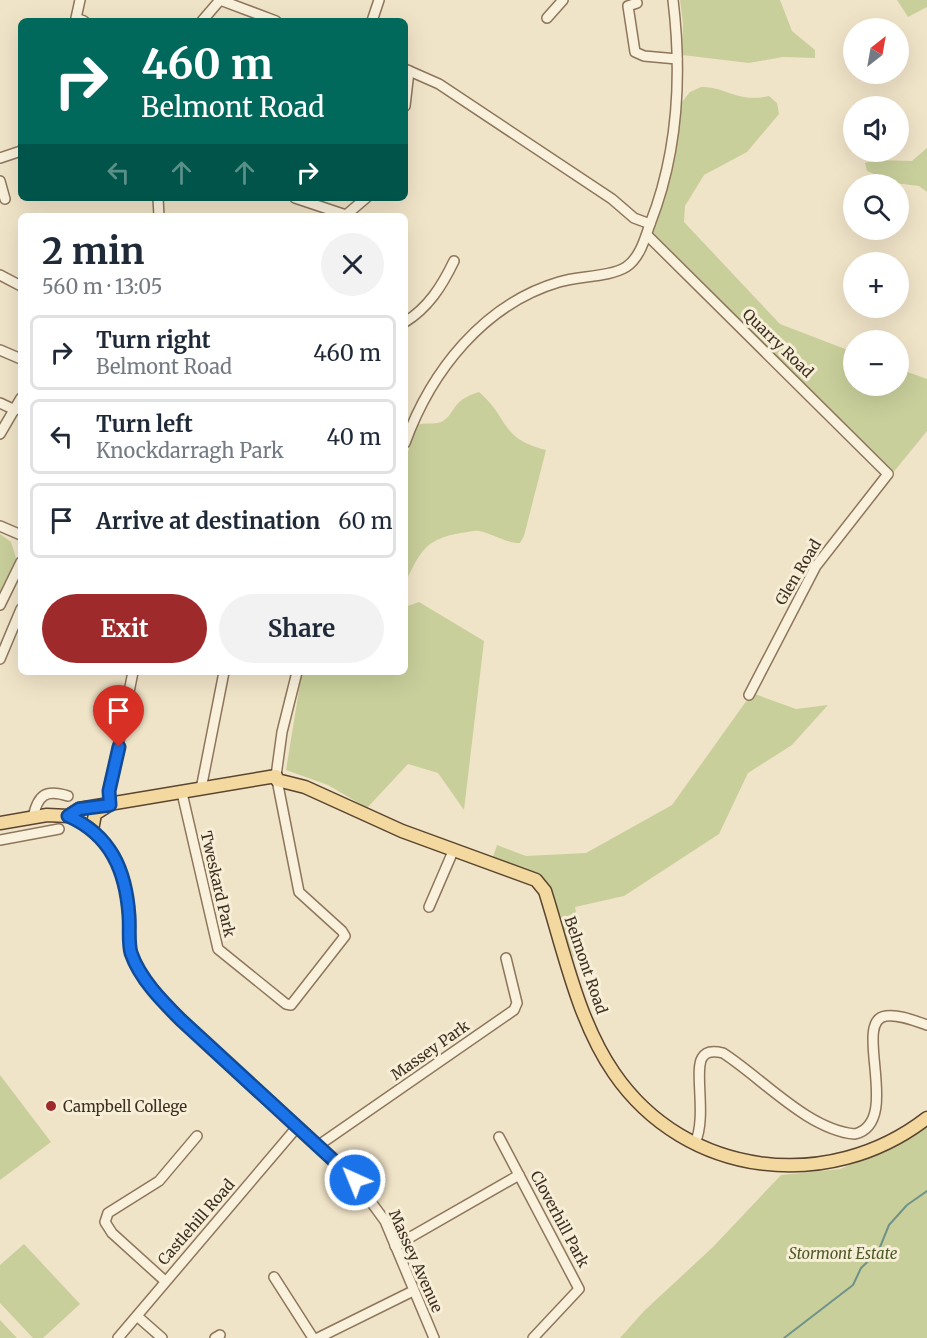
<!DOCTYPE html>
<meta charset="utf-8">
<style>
body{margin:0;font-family:Merriweather,serif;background:#f2f2f3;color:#1f2937;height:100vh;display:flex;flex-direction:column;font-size:22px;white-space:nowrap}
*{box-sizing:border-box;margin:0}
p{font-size:20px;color:#747a83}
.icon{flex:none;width:33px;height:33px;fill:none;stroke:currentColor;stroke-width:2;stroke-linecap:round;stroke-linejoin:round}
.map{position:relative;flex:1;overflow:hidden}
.drawer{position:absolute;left:18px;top:213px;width:390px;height:462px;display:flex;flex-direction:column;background:#fff;border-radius:9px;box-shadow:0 6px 24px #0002}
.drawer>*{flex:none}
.banner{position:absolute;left:18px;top:18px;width:390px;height:183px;border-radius:9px;box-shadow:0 6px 24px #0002;background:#00695c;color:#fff;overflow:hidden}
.needle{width:39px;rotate:31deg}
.buttons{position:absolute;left:843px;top:18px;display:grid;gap:12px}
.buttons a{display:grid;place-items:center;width:66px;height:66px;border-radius:50%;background:#fff;box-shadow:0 6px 24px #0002;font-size:30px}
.pin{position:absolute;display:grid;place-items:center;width:51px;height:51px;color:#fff;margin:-62px -26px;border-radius:50% 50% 50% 0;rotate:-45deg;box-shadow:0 0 6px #0007}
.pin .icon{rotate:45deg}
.me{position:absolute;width:66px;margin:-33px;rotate:316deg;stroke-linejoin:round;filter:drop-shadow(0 0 4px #0008)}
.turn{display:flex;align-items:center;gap:21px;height:126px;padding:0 24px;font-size:27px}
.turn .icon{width:78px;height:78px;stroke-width:2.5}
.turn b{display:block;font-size:42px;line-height:51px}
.lanes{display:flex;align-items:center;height:57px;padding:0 24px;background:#0003;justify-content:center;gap:30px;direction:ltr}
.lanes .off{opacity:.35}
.round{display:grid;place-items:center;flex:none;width:63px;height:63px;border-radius:32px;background:#f2f2f3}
.overview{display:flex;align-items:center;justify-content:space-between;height:102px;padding:0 24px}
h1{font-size:36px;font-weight:700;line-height:45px}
.cta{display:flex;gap:12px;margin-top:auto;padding:12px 24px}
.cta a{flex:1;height:69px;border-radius:36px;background:#9e2a2b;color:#fff;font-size:24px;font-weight:700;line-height:69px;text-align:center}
.cta a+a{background:#f2f2f3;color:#1f2937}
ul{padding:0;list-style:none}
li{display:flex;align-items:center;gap:18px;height:75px;margin:0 12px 9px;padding:0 12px;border:3px solid #e0e1e3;border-radius:9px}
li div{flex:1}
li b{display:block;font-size:22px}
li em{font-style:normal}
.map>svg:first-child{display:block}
.green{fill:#c9cf9b}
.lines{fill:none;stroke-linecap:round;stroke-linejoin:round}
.stream{stroke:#6f938a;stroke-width:2}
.minor-casing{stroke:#8d765c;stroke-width:12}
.major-casing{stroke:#5b4430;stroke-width:15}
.minor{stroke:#faf1dc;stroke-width:9}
.major{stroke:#f3d9a0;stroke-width:12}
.route-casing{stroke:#114b97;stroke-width:15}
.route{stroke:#1a73e8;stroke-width:10}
.poi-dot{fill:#9e2a2b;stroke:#f7eed8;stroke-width:2}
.labels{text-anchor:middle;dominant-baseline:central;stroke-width:6;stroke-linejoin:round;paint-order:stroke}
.street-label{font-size:15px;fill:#3d2e20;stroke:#f7eed8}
.poi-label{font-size:15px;fill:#3d2e20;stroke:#f7eed8;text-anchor:start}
.park-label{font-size:15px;font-style:italic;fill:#4d5a26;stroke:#f7eed8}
</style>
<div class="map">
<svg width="927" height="1338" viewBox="0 0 927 1338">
<rect width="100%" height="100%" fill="#f0e4c8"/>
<g class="green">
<path d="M 680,0 L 780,0 L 792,31 L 815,50 L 815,58 L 783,57 L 749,63 L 682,55 L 683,24 Z"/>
<path d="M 897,0 L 927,0 L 927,7 L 908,17 Z"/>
<path d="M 701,87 C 729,87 735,103 769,96 L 777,103 L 779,114 L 747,152 L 704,175 L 685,206 L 684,222 L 780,324 L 853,352 L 854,386 L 898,386 L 899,369 L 927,379 L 927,431 L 892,474 L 652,233 L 675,159 L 682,102 L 690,92 Z"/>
<path d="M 927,148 L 927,192 L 919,186 L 895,183 L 867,171 L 865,163 L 874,160 L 912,161 Z"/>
<path d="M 479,392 C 511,420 498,437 546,450 L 524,536 L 520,543 C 505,543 494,534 479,531 C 474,530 467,533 461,533 C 425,539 420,552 405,583 C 405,535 396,468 417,425 C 425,422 434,425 441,422 C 457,414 449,401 479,392 Z"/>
<path d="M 0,534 L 11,542 L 16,558 L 0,592 Z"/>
<path d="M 419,602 L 484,641 L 464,810 L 438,773 L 408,764 L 367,808 L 328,785 L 286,770 L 302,672 L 405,672 L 405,607 Z"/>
<path d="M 752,693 L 796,709 L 828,705 L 792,745 L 748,773 L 719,834 L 624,896 L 575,907 L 584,951 L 573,957 L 548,885 L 540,874 L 493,857 L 497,845 L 526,856 L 586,853 L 672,805 Z"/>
<path d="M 0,1075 L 51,1142 L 0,1180 Z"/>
<path d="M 927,1125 L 927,1338 L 620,1338 L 644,1311 L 713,1247 L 781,1175 L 840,1169 L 899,1144 Z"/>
<path d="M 24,1244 L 80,1304 L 43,1338 L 33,1338 L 0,1303 L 0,1265 Z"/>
<path d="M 0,1320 L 17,1338 L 0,1338 Z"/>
</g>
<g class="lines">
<path class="stream" d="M 784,1338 L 853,1285 L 861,1268 L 878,1252 L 889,1225 L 907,1205 L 927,1191"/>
<g class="minor-casing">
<g id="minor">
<path d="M 80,0 L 76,18 L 84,21"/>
<path d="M 220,0 L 276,21"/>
<path d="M 637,3 L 628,6 L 635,52 L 644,56 L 677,59"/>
<path d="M 547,18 L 563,0"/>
<path d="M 202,21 L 220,0"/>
<path d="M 372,21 L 379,0"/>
<path d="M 405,69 L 439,84 L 612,199 L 634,218 L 650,224"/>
<path d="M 405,106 L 409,71"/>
<path d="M 0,158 L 21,151"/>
<path d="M 0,181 L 5,199"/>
<path d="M 158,198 L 159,216"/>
<path d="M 295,198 L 346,215 L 366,198"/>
<path d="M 647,235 L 888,474 L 816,566 L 749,695"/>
<path d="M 0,275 L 21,286"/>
<path d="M 405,322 C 428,308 442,286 454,261"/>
<path d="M 0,350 L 21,359"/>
<path d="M 0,403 L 15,410"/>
<path d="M 0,434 L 21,398"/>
<path d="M 405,443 C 431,371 484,304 559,282 C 578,276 610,277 626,267 C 640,258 645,238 650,224 C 678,153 682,75 673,0"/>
<path d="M 0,526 L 21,535"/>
<path d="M 0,605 L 21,562"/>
<path d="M 0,659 L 21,609"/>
<path d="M 276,776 L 282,732 L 297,672"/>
<path d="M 201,789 L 224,672"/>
<path d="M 182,793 L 218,949 L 286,1004 L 291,1005 L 345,936 L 342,931 L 299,892 L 277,780"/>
<path d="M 109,805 L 109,791 L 133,672"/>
<path d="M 68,816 C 111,835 125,871 129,916 C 130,928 128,942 131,953 C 140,979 162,1001 181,1020 L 355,1180 L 385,1221 L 434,1338"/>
<path d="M 33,817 C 38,795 45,789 68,796"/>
<path d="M 0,840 L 59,829"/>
<path d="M 429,907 L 454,849"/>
<path d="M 499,1137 L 579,1289 L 533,1338"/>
<path d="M 695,1143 C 707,1117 694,1071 702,1058 C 706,1050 715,1051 723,1053 C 762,1078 808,1130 855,1134 C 903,1122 851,1020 886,1016 C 899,1014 915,1021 927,1025"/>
<path d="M 319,1145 L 514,1010 L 517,1003 L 506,958"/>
<path d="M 395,1246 L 519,1175"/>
<path d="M 274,1277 L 313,1338"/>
<path d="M 165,1281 L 112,1233 L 105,1222 L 108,1213 L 159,1181 L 197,1136"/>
<path d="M 137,1316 L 162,1338"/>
<path d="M 118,1338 L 298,1126"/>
<path d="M 215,1338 L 220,1335"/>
<path d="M 318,1338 L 413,1291"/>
</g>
</g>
<g class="major-casing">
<g id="major">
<path d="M 0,823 L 47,815 L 68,816 L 79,809 L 276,776 L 277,780 L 305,787 L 402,831 L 536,880 L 545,891 C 564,951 578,1021 614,1073 C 686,1178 829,1194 927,1118"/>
<path d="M 92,830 L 95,814 L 106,807"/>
</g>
</g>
<use href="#minor" class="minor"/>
<use href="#major" class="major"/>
</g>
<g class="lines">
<g class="route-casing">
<path id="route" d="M 119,747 L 109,791 L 110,805 L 79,809 L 68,816 C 111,835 126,871 129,916 C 130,928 128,942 131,953 C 140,979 162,1001 181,1020 L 355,1180"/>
</g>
<use href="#route" class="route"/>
</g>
<circle class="poi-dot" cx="51" cy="1106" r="6"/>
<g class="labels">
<g class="street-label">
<text transform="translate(778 343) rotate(44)">Quarry Road</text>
<text transform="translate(798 572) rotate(-59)">Glen Road</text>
<text transform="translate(218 884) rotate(77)">Tweskard Park</text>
<text transform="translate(586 965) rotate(71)">Belmont Road</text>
<text transform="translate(430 1050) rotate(-35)">Massey Park</text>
<text transform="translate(560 1219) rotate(62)">Cloverhill Park</text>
<text transform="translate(196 1222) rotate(-49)">Castlehill Road</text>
<text transform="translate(416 1261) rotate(66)">Massey Avenue</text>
</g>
<g class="poi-label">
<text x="63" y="1106">Campbell College</text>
</g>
<g class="park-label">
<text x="843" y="1253">Stormont Estate</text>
</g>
</g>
</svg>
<div class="buttons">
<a><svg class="needle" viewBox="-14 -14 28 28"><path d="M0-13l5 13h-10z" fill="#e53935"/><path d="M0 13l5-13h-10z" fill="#747a83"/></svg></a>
<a><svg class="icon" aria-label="sound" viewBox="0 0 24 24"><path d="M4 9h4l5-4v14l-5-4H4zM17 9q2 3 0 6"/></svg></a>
<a><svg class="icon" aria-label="search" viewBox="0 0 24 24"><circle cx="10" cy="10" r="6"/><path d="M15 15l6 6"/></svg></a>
<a>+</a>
<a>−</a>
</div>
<div class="pin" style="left:119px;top:747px;background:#d93025"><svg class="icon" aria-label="arrive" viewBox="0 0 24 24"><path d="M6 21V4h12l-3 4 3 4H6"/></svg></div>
<svg class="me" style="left:355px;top:1180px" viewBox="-20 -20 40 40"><circle r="17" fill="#1a73e8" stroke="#fff" stroke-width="3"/><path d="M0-11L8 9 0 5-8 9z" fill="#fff"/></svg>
<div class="banner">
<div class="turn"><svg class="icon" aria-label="right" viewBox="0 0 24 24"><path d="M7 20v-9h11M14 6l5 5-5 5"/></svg><div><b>460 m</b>Belmont Road</div></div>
<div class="lanes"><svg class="icon off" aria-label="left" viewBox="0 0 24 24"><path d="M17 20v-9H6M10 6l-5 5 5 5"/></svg><svg class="icon off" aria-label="ahead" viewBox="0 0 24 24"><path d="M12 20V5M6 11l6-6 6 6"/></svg><svg class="icon off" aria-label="ahead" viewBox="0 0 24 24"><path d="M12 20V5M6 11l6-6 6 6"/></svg><svg class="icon" aria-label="right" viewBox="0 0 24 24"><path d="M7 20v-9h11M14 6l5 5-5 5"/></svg></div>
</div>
<section class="drawer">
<div class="overview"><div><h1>2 min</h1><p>560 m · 13:05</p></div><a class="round"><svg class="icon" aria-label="close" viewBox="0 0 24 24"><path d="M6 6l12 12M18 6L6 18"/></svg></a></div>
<ul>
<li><svg class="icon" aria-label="right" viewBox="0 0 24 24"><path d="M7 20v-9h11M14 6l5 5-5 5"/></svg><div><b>Turn right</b><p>Belmont Road</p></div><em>460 m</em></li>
<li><svg class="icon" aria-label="left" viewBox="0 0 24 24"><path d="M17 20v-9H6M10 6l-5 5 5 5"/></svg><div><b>Turn left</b><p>Knockdarragh Park</p></div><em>40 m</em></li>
<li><svg class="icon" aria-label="arrive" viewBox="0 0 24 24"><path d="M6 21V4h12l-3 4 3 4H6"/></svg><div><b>Arrive at destination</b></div><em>60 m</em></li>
</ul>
<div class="cta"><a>Exit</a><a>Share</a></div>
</section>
</div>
